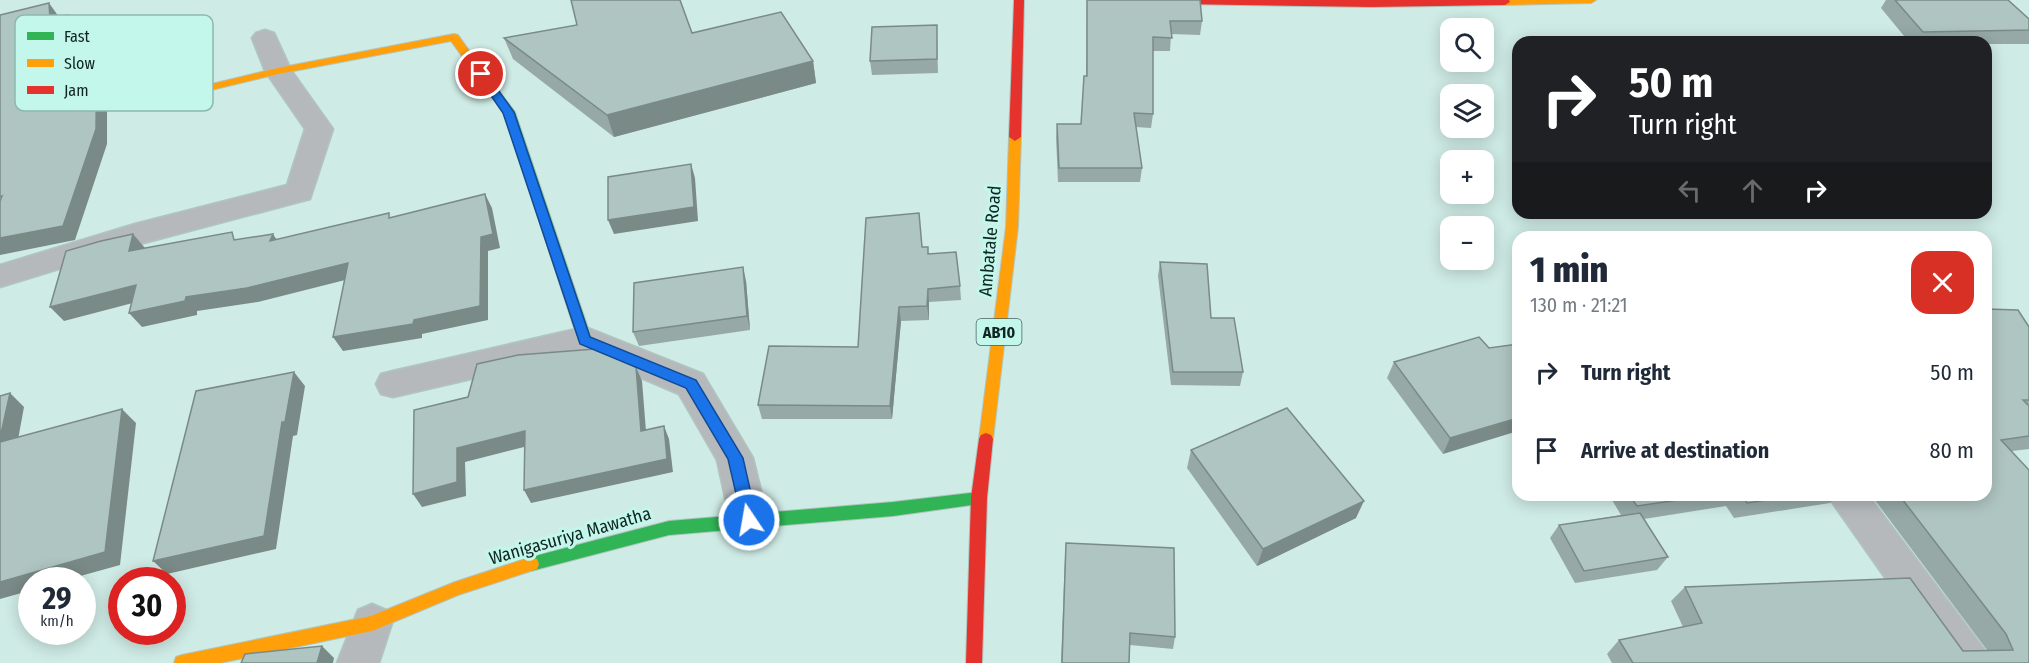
<!DOCTYPE html>
<meta charset="utf-8">
<style>
body{margin:0;font-family:"Fira Sans Condensed",sans-serif;background:#f2f2f3;color:#1f2937;height:100vh;display:flex;flex-direction:column;font-size:22px;white-space:nowrap}
*{box-sizing:border-box;margin:0}
p{font-size:20px;color:#747a83}
.icon{flex:none;width:33px;height:33px;fill:none;stroke:currentColor;stroke-width:2;stroke-linecap:round;stroke-linejoin:round}
.map{position:relative;flex:1;overflow:hidden}
.panel{position:absolute;left:1512px;top:231px;width:480px;height:270px;display:flex;flex-direction:column;background:#fff;border-radius:18px;box-shadow:0 3px 15px #0003}
.panel>*{flex:none}
.guide{position:absolute;left:1512px;top:36px;width:480px;height:183px;border-radius:18px;box-shadow:0 3px 15px #0003;background:#202124;color:#fff;overflow:hidden}
.tools{position:absolute;left:1440px;top:18px;display:grid;gap:12px}
.tools a{display:grid;place-items:center;width:54px;height:54px;border-radius:12px;background:#fff;box-shadow:0 3px 15px #0003;font-size:30px}
.speed{position:absolute;left:18px;top:567px;display:flex;gap:12px;font-size:30px;font-weight:700;text-align:center}
.speed>*{display:grid;place-content:center;width:78px;height:78px;border-radius:50%;background:#fff;box-shadow:0 3px 15px #0003;line-height:1}
.speed small{font-size:15px;font-weight:400}
.speed .limit{border:9px solid #d22;background:#fff;color:#111}
.pin{position:absolute;display:grid;place-items:center;width:51px;height:51px;color:#fff;margin:-26px;border:3px solid #fff;border-radius:50%;box-shadow:0 2px 6px #0007}
.me{position:absolute;width:66px;margin:-33px;rotate:348deg;stroke-linejoin:round;filter:drop-shadow(0 0 4px #0008)}
.turn{display:flex;align-items:center;gap:21px;height:126px;padding:0 18px;font-size:27px}
.turn .icon{width:78px;height:78px;stroke-width:2.5}
.turn b{display:block;font-size:42px;line-height:51px}
.lanes{display:flex;align-items:center;height:57px;padding:0 18px;background:#0003;justify-content:center;gap:30px;direction:ltr}
.lanes .off{opacity:.35}
.round{display:grid;place-items:center;flex:none;width:63px;height:63px;border-radius:18px;background:#f2f2f3}
.headline{display:flex;align-items:center;justify-content:space-between;height:102px;padding:0 18px}
h1{font-size:36px;font-weight:800;line-height:45px}
ul{padding:0;list-style:none}
li{display:flex;align-items:center;gap:18px;height:78px;padding:0 18px}
li div{flex:1}
li b{display:block;font-size:22px}
li em{font-style:normal}
.map>svg:first-child{display:block}
.lines{fill:none;stroke-linecap:round;stroke-linejoin:round}
.street-casing{stroke:#afc5c0;stroke-width:3}
.fast-casing{stroke:#afc5c0;stroke-width:2}
.slow-casing{stroke:#afc5c0;stroke-width:2}
.jam-casing{stroke:#afc5c0;stroke-width:2}
.street{fill:#b6b9bc;fill-rule:evenodd}
.fast{fill:#30b455;fill-rule:evenodd}
.slow{fill:#ff9f0a;fill-rule:evenodd}
.jam{fill:#e5322d;fill-rule:evenodd}
.wall{fill:#96a9a6}
.shaded-wall{fill:#7a8a87}
.building{fill:#afc5c1;stroke:#7a8a87;stroke-width:1.5}
.route{fill:#1a73e8;stroke:#114b97;stroke-width:1.5}
.labels{text-anchor:middle;dominant-baseline:central;stroke-width:6;stroke-linejoin:round;paint-order:stroke}
.shield{fill:#c3f7ec;stroke:#46635e;stroke-width:1.5}
.shield-label{font-size:16px;font-weight:bold;fill:#102421}
.street-label{font-size:18px;fill:#102421;stroke:#c3f7ec}
.key{fill:#c3f7ec;stroke:#8db8af;stroke-width:1.5}
.key-label{font-size:16px;fill:#102421}
</style>
<div class="map">
<svg width="2029" height="663" viewBox="0 0 2029 663">
<rect width="100%" height="100%" fill="#cfebe5"/>
<g class="lines">
<g class="street-casing">
<g id="street">
<path d="M 265,30 L 274,33 L 291,70 L 333,129 L 310,199 L 140,244 L 0,287 L 0,265 L 135,224 L 287,185 L 305,129 L 265,71 L 252,38 L 256,33 Z"/>
<path d="M 585,327 L 703,374 L 753,458 L 768,520 L 762,532 L 749,536 L 736,532 L 730,520 L 717,460 L 679,394 L 583,353 L 393,397 L 381,394 L 376,384 L 381,374 L 393,371 Z"/>
<path d="M 1827,495 L 1868,495 L 1984,649 L 1990,663 L 1945,663 Z"/>
<path d="M 372,604 L 386,610 L 392,623 L 379,663 L 337,663 L 358,610 Z"/>
</g>
</g>
<g class="fast-casing">
<g id="fast">
<path d="M 476,65 L 480,66 L 515,112 L 592,340 L 590,344 L 580,344 L 578,340 L 504,112 L 471,68 Z"/>
<path d="M 979,492 L 984,493 L 987,498 L 984,503 L 979,504 L 893,516 L 669,535 L 531,571 L 525,569 L 523,564 L 525,559 L 531,557 L 669,521 L 893,502 Z"/>
</g>
</g>
<g class="slow-casing">
<g id="slow">
<path d="M 1501,0 L 1596,0 L 1591,3 L 1505,5 L 1501,4 Z"/>
<path d="M 454,34 L 458,35 L 480,66 L 480,70 L 472,70 L 451,41 L 278,74 L 166,101 L 160,98 L 162,96 L 278,68 Z"/>
<path d="M 1015,133 L 1021,137 L 1018,227 L 993,439 L 991,443 L 986,445 L 981,443 L 979,439 L 1006,227 L 1009,137 Z"/>
<path d="M 531,557 L 537,559 L 539,564 L 537,569 L 458,595 L 372,631 L 220,663 L 174,663 L 176,657 L 182,655 L 371,616 L 455,582 Z"/>
</g>
</g>
<g class="jam-casing">
<g id="jam">
<path d="M 1014,0 L 1024,0 L 1021,137 L 1015,141 L 1009,137 Z"/>
<path d="M 1112,0 L 1509,0 L 1510,2 L 1505,5 L 1371,7 L 1117,3 Z"/>
<path d="M 986,433 L 991,435 L 993,439 L 987,498 L 982,663 L 966,663 L 971,498 L 979,439 L 981,435 Z"/>
</g>
</g>
<use href="#street" class="street"/>
<use href="#fast" class="fast"/>
<use href="#slow" class="slow"/>
<use href="#jam" class="jam"/>
</g>
<g class="wall">
<path d="M 1087,0 L 1202,21 L 1200,35 L 1171,34 L 1170,51 L 1153,51 L 1153,114 L 1151,128 L 1136,127 L 1142,168 L 1140,182 L 1058,182 L 1056,138 L 1057,124 L 1081,124 L 1086,76 Z"/>
<path d="M 1886,0 L 2008,0 L 2029,19 L 2029,44 L 1986,44 L 1986,42 L 1909,42 L 1881,8 Z"/>
<path d="M 692,33 L 813,61 L 816,83 L 614,137 L 513,59 L 504,38 Z"/>
<path d="M 937,39 L 938,73 L 872,75 L 870,61 Z"/>
<path d="M 922,247 L 960,286 L 961,300 L 929,302 L 929,320 L 901,321 L 892,419 L 762,419 L 758,405 L 858,347 Z"/>
<path d="M 1160,262 L 1211,318 L 1243,372 L 1240,386 L 1171,385 L 1158,276 Z"/>
<path d="M 746,281 L 750,330 L 639,346 L 633,332 Z"/>
<path d="M 2029,327 L 2029,449 L 2012,451 L 2029,663 L 1612,663 L 1607,654 L 1619,640 L 1683,627 L 1671,601 L 1685,587 L 1963,651 L 1987,650 L 1871,495 L 1986,495 Z"/>
<path d="M 1518,344 L 1443,454 L 1387,378 L 1394,362 Z"/>
<path d="M 1191,450 L 1356,518 L 1257,566 L 1187,468 Z"/>
<path d="M 1609,495 L 1839,495 L 1830,503 L 1734,518 L 1726,506 L 1644,519 L 1668,557 L 1657,570 L 1575,583 L 1550,538 L 1559,525 L 1621,515 Z"/>
<path d="M 1065,555 L 1175,637 L 1173,649 L 1130,645 L 1129,663 L 1061,663 Z"/>
</g>
<g class="shaded-wall">
<path d="M 49,3 L 59,17 L 50,19 Z"/>
<path d="M 68,15 L 78,29 L 80,63 L 70,49 Z"/>
<path d="M 97,42 L 107,56 L 107,144 L 75,240 L 0,255 L 0,238 Z"/>
<path d="M 813,61 L 816,83 L 614,137 L 607,115 Z"/>
<path d="M 691,164 L 695,178 L 698,221 L 614,234 L 608,220 Z"/>
<path d="M 485,194 L 492,208 L 500,248 L 488,251 L 488,320 L 422,334 L 422,338 L 343,351 L 333,337 L 414,320 L 481,237 Z"/>
<path d="M 133,234 L 145,248 L 129,251 Z"/>
<path d="M 273,234 L 282,248 L 270,241 Z"/>
<path d="M 348,263 L 357,277 L 258,302 L 197,311 L 197,315 L 142,327 L 129,313 L 186,297 Z"/>
<path d="M 743,267 L 746,281 L 750,330 L 747,316 Z"/>
<path d="M 136,285 L 148,299 L 64,321 L 50,307 Z"/>
<path d="M 928,289 L 929,302 L 929,320 L 927,306 Z"/>
<path d="M 899,307 L 901,321 L 892,419 L 890,406 Z"/>
<path d="M 636,367 L 642,381 L 647,444 L 641,431 Z"/>
<path d="M 294,372 L 305,386 L 297,435 L 293,436 L 276,549 L 167,574 L 153,561 Z"/>
<path d="M 10,393 L 24,407 L 15,456 L 0,444 L 0,438 Z"/>
<path d="M 122,409 L 136,423 L 120,565 L 66,580 L 32,580 L 32,590 L 0,599 L 0,582 Z"/>
<path d="M 1518,418 L 1518,431 L 1443,454 L 1450,438 Z"/>
<path d="M 664,426 L 669,439 L 673,472 L 531,503 L 524,490 Z"/>
<path d="M 525,431 L 532,445 L 465,462 L 466,496 L 422,507 L 413,494 L 457,448 Z"/>
<path d="M 1364,501 L 1356,518 L 1257,566 L 1263,549 Z"/>
<path d="M 322,646 L 334,658 L 333,663 L 317,663 Z"/>
</g>
<g class="building">
<path d="M 571,0 L 680,0 L 692,33 L 781,12 L 813,61 L 607,115 L 504,38 L 577,25 Z"/>
<path d="M 1087,0 L 1200,0 L 1202,21 L 1170,21 L 1172,38 L 1153,37 L 1153,114 L 1134,113 L 1142,168 L 1059,168 L 1057,124 L 1081,124 L 1084,76 L 1087,76 Z"/>
<path d="M 1895,0 L 2008,0 L 2029,19 L 2029,30 L 1923,32 Z"/>
<path d="M 49,3 L 50,19 L 68,15 L 70,49 L 97,42 L 96,129 L 63,226 L 0,238 L 0,201 L 2,196 L 0,197 L 0,15 Z"/>
<path d="M 937,25 L 937,59 L 870,61 L 872,27 Z"/>
<path d="M 691,164 L 694,207 L 608,220 L 608,177 Z"/>
<path d="M 485,194 L 493,234 L 481,237 L 480,306 L 414,320 L 413,324 L 333,337 L 348,263 L 247,288 L 186,297 L 185,301 L 129,313 L 136,285 L 50,307 L 66,251 L 101,241 L 133,234 L 129,251 L 232,232 L 234,240 L 273,234 L 270,241 L 389,213 L 389,218 Z"/>
<path d="M 919,213 L 922,247 L 928,247 L 928,254 L 956,252 L 960,286 L 928,289 L 927,306 L 899,307 L 890,406 L 758,405 L 769,346 L 858,347 L 866,218 Z"/>
<path d="M 1160,262 L 1207,264 L 1211,318 L 1234,318 L 1243,372 L 1173,372 Z"/>
<path d="M 743,267 L 747,316 L 633,332 L 634,283 Z"/>
<path d="M 1986,309 L 2018,310 L 2029,327 L 2029,400 L 2023,400 L 2029,406 L 2029,436 L 2001,440 L 2029,470 L 2029,663 L 1633,663 L 1619,640 L 1702,623 L 1685,587 L 1910,578 L 1963,651 L 2013,650 L 2006,634 L 1899,495 L 1986,495 Z"/>
<path d="M 1479,337 L 1489,348 L 1518,344 L 1518,418 L 1450,438 L 1394,362 Z"/>
<path d="M 595,349 L 636,367 L 641,431 L 664,426 L 667,459 L 524,490 L 525,431 L 457,448 L 457,482 L 413,494 L 414,410 L 468,397 L 477,364 L 518,355 Z"/>
<path d="M 294,372 L 285,422 L 282,422 L 264,536 L 153,561 L 196,391 Z"/>
<path d="M 10,393 L 0,438 L 0,396 Z"/>
<path d="M 1287,408 L 1364,501 L 1263,549 L 1191,450 Z"/>
<path d="M 122,409 L 105,552 L 0,582 L 0,442 Z"/>
<path d="M 1629,495 L 1713,495 L 1637,506 Z"/>
<path d="M 1742,495 L 1800,495 L 1747,503 Z"/>
<path d="M 1640,513 L 1668,557 L 1584,571 L 1559,525 Z"/>
<path d="M 1066,543 L 1174,548 L 1175,637 L 1130,633 L 1129,663 L 1062,663 Z"/>
<path d="M 322,646 L 317,663 L 241,663 L 245,654 Z"/>
</g>
<path class="route" d="M 477,72 L 485,72 L 514,112 L 590,337 L 696,380 L 743,458 L 757,520 L 754,524 L 743,524 L 728,459 L 686,388 L 580,344 L 503,113 L 476,74 Z"/>
<g class="labels">
<rect class="shield" x="976.5" y="319" width="45" height="26" rx="4.5"/>
<g class="shield-label">
<text x="999" y="332">AB10</text>
</g>
<g class="street-label">
<text transform="translate(990 241) rotate(-85)">Ambatale Road</text>
<text transform="translate(570 536) rotate(-16)">Wanigasuriya Mawatha</text>
</g>
</g>
<rect x="15" y="15" width="198" height="96" rx="9" class="key"/>
<rect x="27" y="32" width="27" height="8" fill="#30b455"/>
<rect x="27" y="59" width="27" height="8" fill="#ff9f0a"/>
<rect x="27" y="86" width="27" height="8" fill="#e5322d"/>
<g class="key-label">
<text x="64" y="42">Fast</text>
<text x="64" y="69">Slow</text>
<text x="64" y="96">Jam</text>
</g>
</svg>
<div class="tools">
<a><svg class="icon" aria-label="search" viewBox="0 0 24 24"><circle cx="10" cy="10" r="6"/><path d="M15 15l6 6"/></svg></a>
<a><svg class="icon" aria-label="layers" viewBox="0 0 24 24"><path d="M12 4l9 5-9 5-9-5zM3 14l9 5 9-5"/></svg></a>
<a>+</a>
<a>−</a>
</div>
<div class="speed"><div>29<small>km/h</small></div><div class="limit">30</div></div>
<div class="pin" style="left:481px;top:74px;background:#d93025"><svg class="icon" aria-label="arrive" viewBox="0 0 24 24"><path d="M6 21V4h12l-3 4 3 4H6"/></svg></div>
<svg class="me" style="left:749px;top:520px" viewBox="-20 -20 40 40"><circle r="17" fill="#1a73e8" stroke="#fff" stroke-width="3"/><path d="M0-11L8 9 0 5-8 9z" fill="#fff"/></svg>
<div class="guide">
<div class="turn"><svg class="icon" aria-label="right" viewBox="0 0 24 24"><path d="M7 20v-9h11M14 6l5 5-5 5"/></svg><div><b>50 m</b>Turn right</div></div>
<div class="lanes"><svg class="icon off" aria-label="left" viewBox="0 0 24 24"><path d="M17 20v-9H6M10 6l-5 5 5 5"/></svg><svg class="icon off" aria-label="ahead" viewBox="0 0 24 24"><path d="M12 20V5M6 11l6-6 6 6"/></svg><svg class="icon" aria-label="right" viewBox="0 0 24 24"><path d="M7 20v-9h11M14 6l5 5-5 5"/></svg></div>
</div>
<section class="panel">
<div class="headline"><div><h1>1 min</h1><p>130 m · 21:21</p></div><a class="round" style="background:#d93025;color:#fff"><svg class="icon" aria-label="close" viewBox="0 0 24 24"><path d="M6 6l12 12M18 6L6 18"/></svg></a></div>
<ul>
<li><svg class="icon" aria-label="right" viewBox="0 0 24 24"><path d="M7 20v-9h11M14 6l5 5-5 5"/></svg><div><b>Turn right</b></div><em>50 m</em></li>
<li><svg class="icon" aria-label="arrive" viewBox="0 0 24 24"><path d="M6 21V4h12l-3 4 3 4H6"/></svg><div><b>Arrive at destination</b></div><em>80 m</em></li>
</ul>
</section>
</div>
